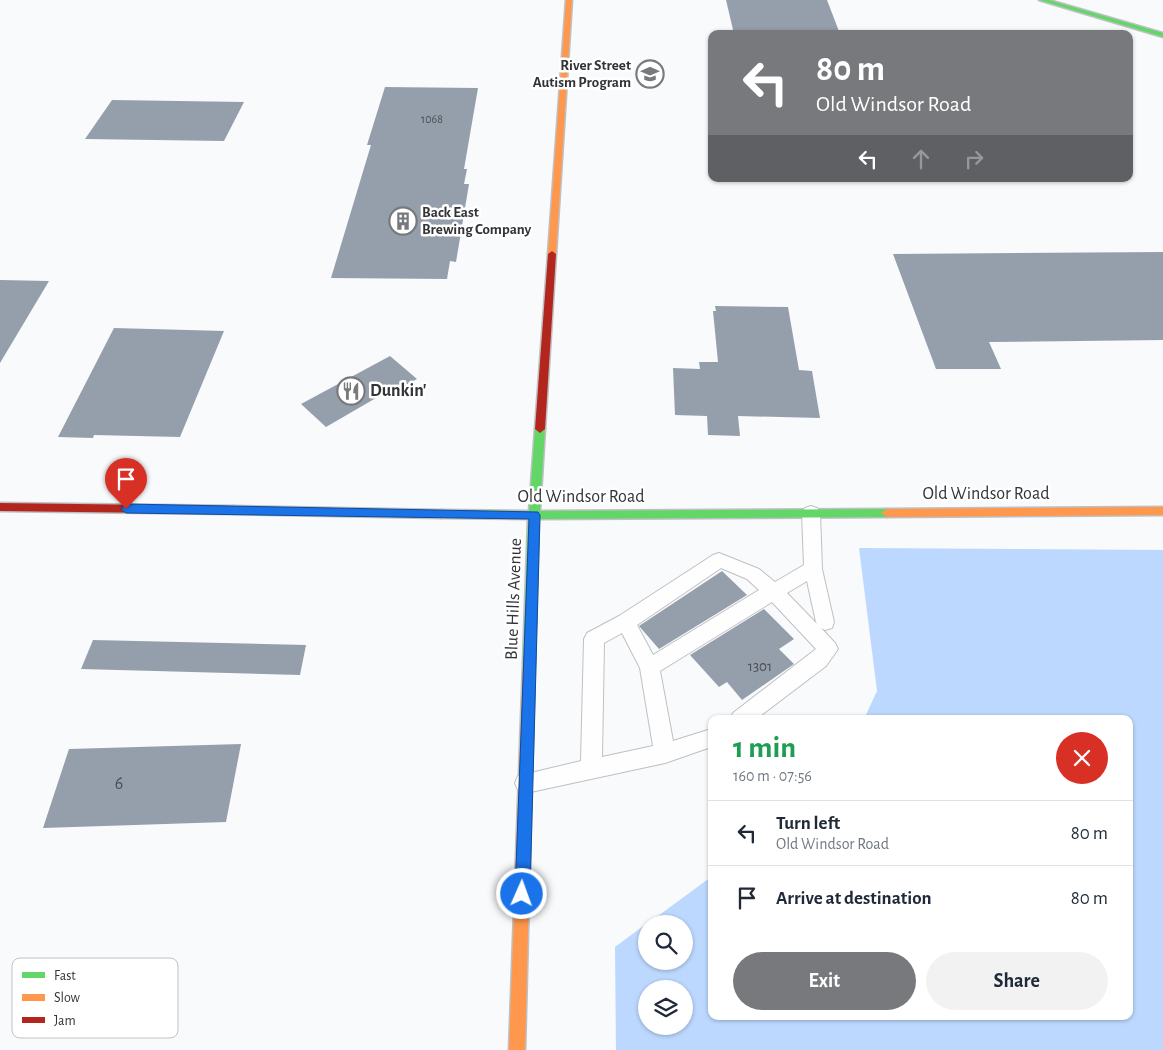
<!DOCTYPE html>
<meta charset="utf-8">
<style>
body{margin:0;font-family:"Alegreya Sans",sans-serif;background:#f2f2f3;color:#1f2937;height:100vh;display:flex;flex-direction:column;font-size:19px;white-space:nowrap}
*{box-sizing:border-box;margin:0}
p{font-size:16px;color:#747a83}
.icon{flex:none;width:28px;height:28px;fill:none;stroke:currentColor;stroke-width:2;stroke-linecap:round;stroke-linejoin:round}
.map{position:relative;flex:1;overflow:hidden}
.details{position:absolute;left:708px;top:715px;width:425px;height:305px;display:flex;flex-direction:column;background:#fff;border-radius:10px;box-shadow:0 1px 4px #0004}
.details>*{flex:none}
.banner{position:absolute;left:708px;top:30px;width:425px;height:152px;border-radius:10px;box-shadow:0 1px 4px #0004;background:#77797c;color:#fff;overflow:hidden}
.controls{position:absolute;left:638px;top:915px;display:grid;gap:10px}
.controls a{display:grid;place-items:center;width:55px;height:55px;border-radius:50%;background:#fff;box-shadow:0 1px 4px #0004;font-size:25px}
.pin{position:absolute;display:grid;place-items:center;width:42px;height:42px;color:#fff;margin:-51px -21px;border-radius:50% 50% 50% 0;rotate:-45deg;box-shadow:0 0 5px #0007}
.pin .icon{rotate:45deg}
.me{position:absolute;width:55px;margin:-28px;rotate:2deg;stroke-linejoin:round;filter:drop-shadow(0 0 4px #0008)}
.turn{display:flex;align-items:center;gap:18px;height:105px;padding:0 25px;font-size:22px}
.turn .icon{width:65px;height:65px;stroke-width:2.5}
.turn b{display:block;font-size:35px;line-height:42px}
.lanes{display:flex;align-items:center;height:48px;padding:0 25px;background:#0003;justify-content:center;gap:25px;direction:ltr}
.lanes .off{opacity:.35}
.round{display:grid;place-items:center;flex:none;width:52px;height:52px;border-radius:26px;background:#f2f2f3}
.overview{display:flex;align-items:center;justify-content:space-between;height:85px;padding:0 25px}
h1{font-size:30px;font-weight:600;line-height:38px;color:#1e9e55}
.primary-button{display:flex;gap:10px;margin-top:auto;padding:10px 25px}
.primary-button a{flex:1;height:58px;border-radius:30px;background:#77797c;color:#fff;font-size:20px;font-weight:600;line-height:58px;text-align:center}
.primary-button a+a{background:#f2f2f3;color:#1f2937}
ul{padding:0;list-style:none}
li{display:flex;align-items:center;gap:15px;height:65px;padding:0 25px;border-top:1px solid #e0e1e3}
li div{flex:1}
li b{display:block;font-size:19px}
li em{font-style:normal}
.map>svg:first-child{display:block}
.forest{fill:#bcd8fe;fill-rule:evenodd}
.building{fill:#959fab}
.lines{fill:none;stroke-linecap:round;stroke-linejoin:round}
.lane-casing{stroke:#bec0c3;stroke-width:2}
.fast-casing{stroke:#bec0c3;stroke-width:3}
.slow-casing{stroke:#bec0c3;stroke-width:3}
.jam-casing{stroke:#bec0c3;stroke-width:3}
.lane{fill:#fefeff;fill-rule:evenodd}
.fast{fill:#63d668;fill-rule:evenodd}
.slow{fill:#ff974d;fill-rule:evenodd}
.jam{fill:#b3261e;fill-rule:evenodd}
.route{fill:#1a73e8;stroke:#114b97}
.labels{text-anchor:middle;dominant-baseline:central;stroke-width:5;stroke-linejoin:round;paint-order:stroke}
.far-number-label{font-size:12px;fill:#4b4f54}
.far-poi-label{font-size:15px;font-weight:bold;fill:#323437;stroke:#fff;text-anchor:end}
.number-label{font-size:15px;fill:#4b4f54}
.poi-label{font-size:18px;font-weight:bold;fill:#323437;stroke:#fff;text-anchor:start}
.street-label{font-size:18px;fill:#323437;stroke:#fff}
.near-number-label{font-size:18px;fill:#4b4f54}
.key{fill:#fff;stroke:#c2c2c3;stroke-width:1}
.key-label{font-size:14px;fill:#323437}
</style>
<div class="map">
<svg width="1163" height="1050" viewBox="0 0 1163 1050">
<rect width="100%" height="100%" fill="#f8fafc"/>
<path class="forest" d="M 859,548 L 1163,550 L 1163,1050 L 616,1050 L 615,947 L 646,924 L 646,961 L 684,961 L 684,924 L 647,924 L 711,877 L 711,1016 L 1129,1016 L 1129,719 L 864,719 L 877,691 ZM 646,989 L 684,989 L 684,1026 L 646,1026 Z"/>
<g class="building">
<path d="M 726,0 L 827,0 L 840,34 L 734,34 Z"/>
<path d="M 385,87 L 478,88 L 464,169 L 467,169 L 464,184 L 469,184 L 456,262 L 450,261 L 447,279 L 331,278 L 371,145 L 367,145 Z"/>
<path d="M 112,100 L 244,102 L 224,141 L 85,139 Z"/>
<path d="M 1163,252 L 1163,340 L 989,342 L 1001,369 L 936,369 L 893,254 Z"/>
<path d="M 0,280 L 49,281 L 0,363 Z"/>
<path d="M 715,306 L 788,307 L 799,370 L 812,371 L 820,418 L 738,416 L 740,436 L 708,435 L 707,416 L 675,415 L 673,368 L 700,369 L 699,362 L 718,362 L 713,311 L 716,311 Z"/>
<path d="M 114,328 L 224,331 L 180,437 L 94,435 L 93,438 L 58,437 Z"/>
<path d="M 390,356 L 417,379 L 391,393 L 388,391 L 326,427 L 301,404 Z"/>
<path d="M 722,571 L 747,595 L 659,649 L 639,626 Z"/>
<path d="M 764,609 L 794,639 L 779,649 L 794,664 L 742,700 L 727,682 L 719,687 L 690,655 Z"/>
<path d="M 93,640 L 306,645 L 300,675 L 81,669 Z"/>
<path d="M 241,744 L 226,822 L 43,828 L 69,749 Z"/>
</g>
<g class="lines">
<g class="lane-casing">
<path id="lane" d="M 811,506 L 817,508 L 820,513 L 822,569 L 834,622 L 832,628 L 825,630 L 821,628 L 835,643 L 838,649 L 826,666 L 756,719 L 730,719 L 733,713 L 816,649 L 772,602 L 660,671 L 673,741 L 711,729 L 711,747 L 665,763 L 526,793 L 518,790 L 515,783 L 518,776 L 581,761 L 584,639 L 587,633 L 619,616 L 713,555 L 719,553 L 759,569 L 775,582 L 804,565 L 802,513 L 805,508 ZM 721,568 L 747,579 L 759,590 L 653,655 L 637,625 ZM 807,581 L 816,622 L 817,624 L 787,593 ZM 622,633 L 640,668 L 653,746 L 602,757 L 604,643 Z"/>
</g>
<g class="fast-casing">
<g id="fast">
<path d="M 1039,0 L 1049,0 L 1163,33 L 1163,37 Z"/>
<path d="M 540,425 L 545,429 L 540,511 L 887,509 L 893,513 L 887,517 L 539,519 L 535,663 L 533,667 L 529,668 L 525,667 L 523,663 L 528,519 L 441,518 L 435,514 L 441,510 L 529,511 L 535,429 Z"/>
</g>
</g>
<g class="slow-casing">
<g id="slow">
<path d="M 566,0 L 572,0 L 556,254 L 552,257 L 548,254 Z"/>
<path d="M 233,506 L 441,510 L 447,514 L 441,518 L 233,514 L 227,510 Z"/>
<path d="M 1163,507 L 1163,515 L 887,517 L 881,513 L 887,509 Z"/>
<path d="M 529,658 L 533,659 L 535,663 L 525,1050 L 509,1050 L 523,663 L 525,659 Z"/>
</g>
</g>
<g class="jam-casing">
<g id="jam">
<path d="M 552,251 L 556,254 L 545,429 L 540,433 L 535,429 L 548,254 Z"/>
<path d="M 0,503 L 233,506 L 239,510 L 233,514 L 0,511 Z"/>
</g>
</g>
<use href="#lane" class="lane"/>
<use href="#fast" class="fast"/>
<use href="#slow" class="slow"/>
<use href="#jam" class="jam"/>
</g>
<path class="route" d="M 126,504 L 538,512 L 540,515 L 530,894 L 528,900 L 522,902 L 517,900 L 515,894 L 529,519 L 126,513 L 121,509 Z"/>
<defs>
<g id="school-ring" transform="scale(1.4375)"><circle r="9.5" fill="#fff" stroke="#77797c" stroke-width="1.5"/><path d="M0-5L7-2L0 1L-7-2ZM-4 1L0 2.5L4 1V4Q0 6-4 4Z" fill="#77797c"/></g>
<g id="building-ring" transform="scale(1.4375)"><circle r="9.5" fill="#fff" stroke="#77797c" stroke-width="1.5"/><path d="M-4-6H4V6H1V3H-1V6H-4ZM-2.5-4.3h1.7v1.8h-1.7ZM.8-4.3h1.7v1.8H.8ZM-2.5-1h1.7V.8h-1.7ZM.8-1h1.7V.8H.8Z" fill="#77797c"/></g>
<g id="restaurant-ring" transform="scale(1.4375)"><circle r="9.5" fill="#fff" stroke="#77797c" stroke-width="1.5"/><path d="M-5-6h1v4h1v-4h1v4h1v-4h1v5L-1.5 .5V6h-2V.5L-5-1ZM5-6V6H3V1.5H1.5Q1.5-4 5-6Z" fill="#77797c"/></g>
</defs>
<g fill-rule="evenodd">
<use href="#school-ring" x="650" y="74"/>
<use href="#building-ring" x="403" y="221"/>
<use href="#restaurant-ring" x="351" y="391"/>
</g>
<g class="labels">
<g class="far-number-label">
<text x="432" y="119">1068</text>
</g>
<g class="far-poi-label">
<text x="631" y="65">River Street<tspan x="631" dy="17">Autism Program</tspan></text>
<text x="422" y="212" text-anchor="start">Back East<tspan x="422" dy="17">Brewing Company</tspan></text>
</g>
<g class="number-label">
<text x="760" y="666">1301</text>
</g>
<g class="poi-label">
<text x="370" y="391">Dunkin'</text>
</g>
<g class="street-label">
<text x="986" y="494">Old Windsor Road</text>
<text x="581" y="497">Old Windsor Road</text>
<text transform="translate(514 599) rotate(-88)">Blue Hills Avenue</text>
</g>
<g class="near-number-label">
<text x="119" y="784">6</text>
</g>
</g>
<rect x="12" y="958" width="166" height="80" rx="8" class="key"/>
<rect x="22" y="972" width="23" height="6" fill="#63d668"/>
<rect x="22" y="994" width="23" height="7" fill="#ff974d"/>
<rect x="22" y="1017" width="23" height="6" fill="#b3261e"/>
<g class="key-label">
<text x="54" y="980">Fast</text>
<text x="54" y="1002">Slow</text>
<text x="54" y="1025">Jam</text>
</g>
</svg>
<div class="controls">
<a><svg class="icon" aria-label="search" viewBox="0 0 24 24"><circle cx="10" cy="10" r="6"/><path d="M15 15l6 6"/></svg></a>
<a><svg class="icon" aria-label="layers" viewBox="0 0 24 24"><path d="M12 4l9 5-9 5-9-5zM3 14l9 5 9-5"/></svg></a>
</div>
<div class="pin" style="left:126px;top:509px;background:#d93025"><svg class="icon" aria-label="arrive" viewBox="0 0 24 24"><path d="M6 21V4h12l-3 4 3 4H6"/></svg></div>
<svg class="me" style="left:522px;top:894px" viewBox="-20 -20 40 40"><circle r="17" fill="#1a73e8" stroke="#fff" stroke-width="3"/><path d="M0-11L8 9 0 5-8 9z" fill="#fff"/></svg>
<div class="banner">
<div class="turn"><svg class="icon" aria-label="left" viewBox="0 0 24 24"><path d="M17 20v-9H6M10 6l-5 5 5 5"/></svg><div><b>80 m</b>Old Windsor Road</div></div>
<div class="lanes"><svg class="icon" aria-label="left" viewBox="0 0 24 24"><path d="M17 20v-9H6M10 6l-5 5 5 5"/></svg><svg class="icon off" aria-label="ahead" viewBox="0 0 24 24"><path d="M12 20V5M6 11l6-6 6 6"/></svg><svg class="icon off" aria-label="right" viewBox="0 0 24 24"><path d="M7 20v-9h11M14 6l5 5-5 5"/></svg></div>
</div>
<section class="details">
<div class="overview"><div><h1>1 min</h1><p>160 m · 07:56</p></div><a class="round" style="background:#d93025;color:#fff"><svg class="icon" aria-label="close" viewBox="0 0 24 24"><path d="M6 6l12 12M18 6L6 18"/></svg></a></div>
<ul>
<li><svg class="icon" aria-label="left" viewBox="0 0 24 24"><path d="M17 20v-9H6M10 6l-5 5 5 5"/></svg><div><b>Turn left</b><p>Old Windsor Road</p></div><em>80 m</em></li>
<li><svg class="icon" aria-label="arrive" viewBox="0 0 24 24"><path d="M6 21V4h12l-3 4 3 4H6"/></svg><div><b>Arrive at destination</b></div><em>80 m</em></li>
</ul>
<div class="primary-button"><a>Exit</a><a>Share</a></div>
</section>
</div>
